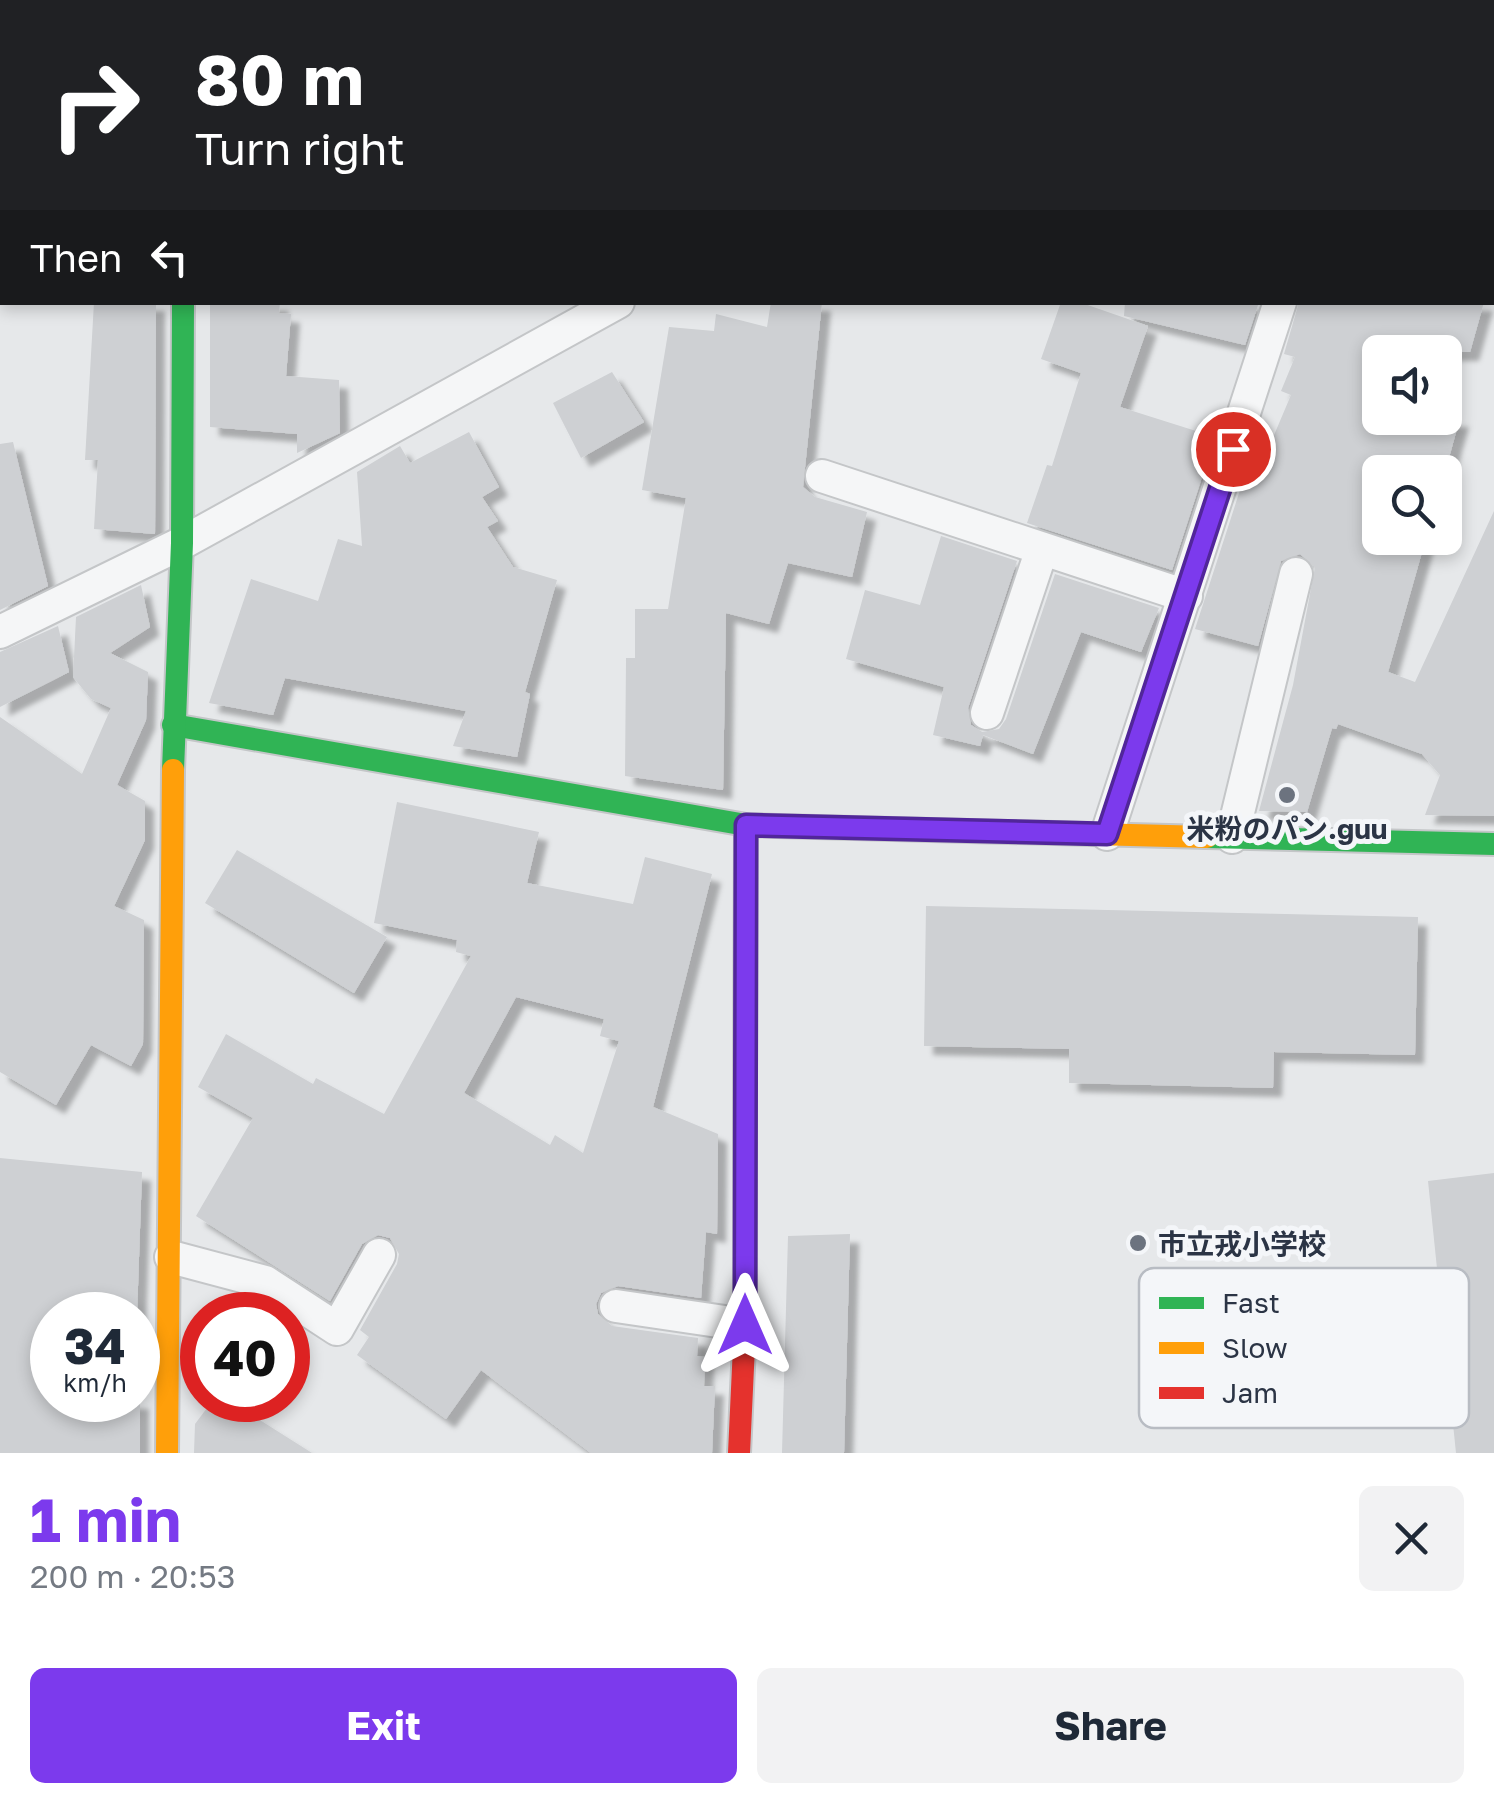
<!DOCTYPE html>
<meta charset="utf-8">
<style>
body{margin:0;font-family:"Golos Text","Noto Sans JP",sans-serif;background:#f2f2f3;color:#1f2937;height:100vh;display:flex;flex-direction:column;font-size:38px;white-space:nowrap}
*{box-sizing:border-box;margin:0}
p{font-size:32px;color:#747a83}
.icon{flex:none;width:55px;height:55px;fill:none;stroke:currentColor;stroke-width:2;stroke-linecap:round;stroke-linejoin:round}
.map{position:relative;height:1453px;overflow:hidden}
.details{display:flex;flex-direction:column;background:#fff;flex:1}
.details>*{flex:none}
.guide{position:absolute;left:0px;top:0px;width:1495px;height:305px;box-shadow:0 5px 15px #0003;background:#202124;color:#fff;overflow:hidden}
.buttons{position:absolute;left:1362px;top:335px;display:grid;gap:20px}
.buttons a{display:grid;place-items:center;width:100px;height:100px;border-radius:15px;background:#fff;box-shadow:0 5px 15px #0003;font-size:50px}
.speed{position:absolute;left:30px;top:1292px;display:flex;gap:20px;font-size:50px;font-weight:700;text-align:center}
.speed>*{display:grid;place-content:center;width:130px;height:130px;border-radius:50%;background:#fff;box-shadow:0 5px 15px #0003;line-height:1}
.speed small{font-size:25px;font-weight:400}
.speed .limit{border:15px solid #d22;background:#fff;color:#111}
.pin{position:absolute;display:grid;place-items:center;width:85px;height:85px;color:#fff;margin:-42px;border:5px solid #fff;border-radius:50%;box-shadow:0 2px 10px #0007}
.me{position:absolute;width:110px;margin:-55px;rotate:0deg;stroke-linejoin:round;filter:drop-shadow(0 0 8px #0008)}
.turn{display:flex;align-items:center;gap:35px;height:210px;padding:0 30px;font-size:45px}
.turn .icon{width:130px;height:130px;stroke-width:2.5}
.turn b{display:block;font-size:70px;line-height:85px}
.then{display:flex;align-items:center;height:95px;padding:0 30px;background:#0003;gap:20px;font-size:38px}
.round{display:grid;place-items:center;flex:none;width:105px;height:105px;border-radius:15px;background:#f2f2f3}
.head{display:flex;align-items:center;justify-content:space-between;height:170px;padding:0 30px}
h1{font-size:60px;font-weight:700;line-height:75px;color:#7c3aed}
.action{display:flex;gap:20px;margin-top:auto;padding:20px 30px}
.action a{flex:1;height:115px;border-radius:15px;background:#7c3aed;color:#fff;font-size:40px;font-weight:700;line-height:115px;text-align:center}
.action a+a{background:#f2f2f3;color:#1f2937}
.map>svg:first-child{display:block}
.building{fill:#ced0d3;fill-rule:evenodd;filter:url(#shadow)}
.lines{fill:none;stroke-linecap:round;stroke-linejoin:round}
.street-casing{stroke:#c4c6c8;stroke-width:36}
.fast-casing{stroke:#c4c6c8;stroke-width:26}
.slow-casing{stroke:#c4c6c8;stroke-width:26}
.jam-casing{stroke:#c4c6c8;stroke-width:26}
.street{stroke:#f5f6f7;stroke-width:32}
.fast{stroke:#30b455;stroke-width:22}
.slow{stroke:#ff9f0a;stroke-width:22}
.jam{stroke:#e5322d;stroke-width:22}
.route-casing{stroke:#51269a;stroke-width:25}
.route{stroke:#7c3aed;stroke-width:18}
.poi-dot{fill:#6c737f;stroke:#f4f6f9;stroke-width:4}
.labels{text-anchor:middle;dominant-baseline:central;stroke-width:10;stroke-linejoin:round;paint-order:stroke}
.poi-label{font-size:28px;font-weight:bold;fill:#2b3445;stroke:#f4f6f9}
.key{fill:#f4f6f9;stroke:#b8bcc3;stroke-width:2.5}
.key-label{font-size:28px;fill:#2b3445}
</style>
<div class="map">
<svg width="1494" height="1453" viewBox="0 0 1494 1453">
<defs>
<filter id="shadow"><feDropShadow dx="9" dy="9" stdDeviation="2.5" flood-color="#0004"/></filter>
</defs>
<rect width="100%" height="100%" fill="#e6e8ea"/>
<g class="building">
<path d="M 94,302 L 156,302 L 155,534 L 94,529 L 98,460 L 85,460 Z"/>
<path d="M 210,302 L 280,302 L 279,313 L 291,314 L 286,376 L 339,380 L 340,433 L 297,453 L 297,434 L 210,427 Z"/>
<path d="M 771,302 L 822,302 L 803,487 L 815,497 L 867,512 L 852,577 L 788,563 L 769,624 L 726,613 L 723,790 L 625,776 L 626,658 L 635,658 L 635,609 L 668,609 L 686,498 L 642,490 L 669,327 L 714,331 L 716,314 L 767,327 Z"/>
<path d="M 1061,302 L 1079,302 L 1148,326 L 1120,407 L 1215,437 L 1172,570 L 1027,523 L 1047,465 L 1052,466 L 1081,373 L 1041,359 Z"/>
<path d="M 1125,302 L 1259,302 L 1245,345 L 1124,316 Z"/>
<path d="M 1299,302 L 1484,302 L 1470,352 L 1380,352 L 1380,418 L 1460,418 L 1445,472 L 1380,472 L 1380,538 L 1426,538 L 1388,672 L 1415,682 L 1494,511 L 1494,816 L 1425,815 L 1440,775 L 1422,754 L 1338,724 L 1336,729 L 1332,728 L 1307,812 L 1259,811 L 1293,685 L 1315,567 L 1300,554 L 1281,561 L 1258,646 L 1195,629 L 1253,450 L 1266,454 L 1291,395 L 1281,391 L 1295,357 L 1284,354 Z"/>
<path d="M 612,372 L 644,422 L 581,458 L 553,403 Z"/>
<path d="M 469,432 L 499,487 L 482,497 L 498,521 L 487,527 L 513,567 L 557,580 L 525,692 L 530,694 L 517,757 L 453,746 L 466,711 L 285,678 L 273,715 L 209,703 L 251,579 L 318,601 L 338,539 L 362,546 L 357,472 L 400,446 L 410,463 Z"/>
<path d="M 13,442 L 48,586 L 0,610 L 0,444 Z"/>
<path d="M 941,536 L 1017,561 L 968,708 L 971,725 L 982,732 L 999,729 L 1006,719 L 1055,574 L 1159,608 L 1141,652 L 1081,632 L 1033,754 L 983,735 L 980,746 L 933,735 L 944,687 L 846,659 L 865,590 L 920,605 Z"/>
<path d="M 141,585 L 150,627 L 110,653 L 148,672 L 146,720 L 117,785 L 145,801 L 145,840 L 114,906 L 144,920 L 143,1044 L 131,1066 L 91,1045 L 56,1105 L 0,1072 L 0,717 L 82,774 L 111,708 L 91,699 L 73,677 L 76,617 Z"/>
<path d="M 58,626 L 69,672 L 0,707 L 0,652 Z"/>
<path d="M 397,802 L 539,832 L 527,883 L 633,904 L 645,857 L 712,874 L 653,1107 L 718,1134 L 717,1234 L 706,1232 L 701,1298 L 618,1286 L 601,1293 L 596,1304 L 598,1314 L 612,1326 L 698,1338 L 697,1356 L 705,1357 L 704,1386 L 715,1386 L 712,1453 L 591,1453 L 481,1370 L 446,1419 L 357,1355 L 369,1337 L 360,1330 L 397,1264 L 399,1254 L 390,1238 L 378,1235 L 362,1244 L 330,1301 L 196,1216 L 253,1118 L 198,1087 L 226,1034 L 313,1084 L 316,1078 L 384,1114 L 471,956 L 456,952 L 457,940 L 374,923 ZM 516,997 L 604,1019 L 600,1036 L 619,1041 L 583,1153 L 555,1135 L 550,1145 L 464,1093 Z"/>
<path d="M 237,850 L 387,937 L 354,993 L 205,903 Z"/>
<path d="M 926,906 L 1418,917 L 1415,1055 L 1274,1052 L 1273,1088 L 1069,1083 L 1069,1049 L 924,1046 Z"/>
<path d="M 0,1158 L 142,1172 L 137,1315 L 52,1315 L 52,1400 L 140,1400 L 140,1453 L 0,1453 Z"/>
<path d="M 1494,1173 L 1494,1453 L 1456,1453 L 1428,1181 Z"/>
<path d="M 850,1234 L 844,1453 L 782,1453 L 788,1236 Z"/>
<path d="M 213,1400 L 228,1400 L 312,1453 L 194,1453 L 195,1424 Z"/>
</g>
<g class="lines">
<g class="street-casing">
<g id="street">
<path d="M 1039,0 L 1043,2"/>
<path d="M 183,2 L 183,0"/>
<path d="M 1188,2 L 1193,0"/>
<path d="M 1492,259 L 1494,259"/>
<path d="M 822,476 L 1186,596"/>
<path d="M 0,632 L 182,543 L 618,302"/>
<path d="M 987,713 L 1042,549"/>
<path d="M 1107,834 L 1280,302"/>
<path d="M 1232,837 L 1296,574"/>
<path d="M 171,1257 L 265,1282 L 337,1329 L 379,1255"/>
<path d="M 616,1306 L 745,1325"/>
</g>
</g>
<g class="fast-casing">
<g id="fast">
<path d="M 173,725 L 746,825 L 777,826"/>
<path d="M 173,770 L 182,543 L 183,302"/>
<path d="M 1207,837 L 1494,844"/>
<path d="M 745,1079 L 746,825"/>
</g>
</g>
<g class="slow-casing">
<g id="slow">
<path d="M 777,826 L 1207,837"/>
<path d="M 167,1453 L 173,770"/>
</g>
</g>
<g class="jam-casing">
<path id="jam" d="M 739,1453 L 745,1325 L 745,1079"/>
</g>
<use href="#street" class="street"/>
<use href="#fast" class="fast"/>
<use href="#slow" class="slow"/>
<use href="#jam" class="jam"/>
</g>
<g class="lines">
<g class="route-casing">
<path id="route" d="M 745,1325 L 746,825 L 1107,834 L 1233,449"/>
</g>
<use href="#route" class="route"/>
</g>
<g class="poi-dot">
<circle cx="1287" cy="795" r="10"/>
<circle cx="1138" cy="1243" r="10"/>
</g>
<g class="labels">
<g class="poi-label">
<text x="1287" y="828">米粉のパン.guu</text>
<text x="1158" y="1243" text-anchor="start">市立戎小学校</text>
</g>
</g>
<rect x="1139" y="1268" width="330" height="160" rx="15" class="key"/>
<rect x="1159" y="1297" width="45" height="12" fill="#30b455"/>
<rect x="1159" y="1342" width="45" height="12" fill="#ff9f0a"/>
<rect x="1159" y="1387" width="45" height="12" fill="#e5322d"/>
<g class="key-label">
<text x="1222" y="1313">Fast</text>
<text x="1222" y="1358">Slow</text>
<text x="1222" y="1403">Jam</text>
</g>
</svg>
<div class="buttons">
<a><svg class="icon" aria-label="sound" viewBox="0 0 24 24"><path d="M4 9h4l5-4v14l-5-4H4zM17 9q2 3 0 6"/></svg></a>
<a><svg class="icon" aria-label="search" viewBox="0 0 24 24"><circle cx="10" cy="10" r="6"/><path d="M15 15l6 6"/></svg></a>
</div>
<div class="speed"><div>34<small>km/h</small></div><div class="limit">40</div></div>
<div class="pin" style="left:1233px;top:449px;background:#d93025"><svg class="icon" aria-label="arrive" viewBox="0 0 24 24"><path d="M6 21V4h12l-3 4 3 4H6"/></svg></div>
<svg class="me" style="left:745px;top:1325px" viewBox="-20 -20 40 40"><path d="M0-17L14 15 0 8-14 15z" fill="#7c3aed" stroke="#fff" stroke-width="4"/></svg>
<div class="guide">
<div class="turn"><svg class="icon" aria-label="right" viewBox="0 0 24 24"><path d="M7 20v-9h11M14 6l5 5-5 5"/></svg><div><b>80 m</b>Turn right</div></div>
<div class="then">Then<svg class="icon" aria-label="left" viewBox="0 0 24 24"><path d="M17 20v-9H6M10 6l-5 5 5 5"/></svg></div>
</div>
</div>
<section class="details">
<div class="head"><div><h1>1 min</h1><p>200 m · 20:53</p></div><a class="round"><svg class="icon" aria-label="close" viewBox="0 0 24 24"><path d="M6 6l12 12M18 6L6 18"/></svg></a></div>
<div class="action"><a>Exit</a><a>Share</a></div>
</section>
